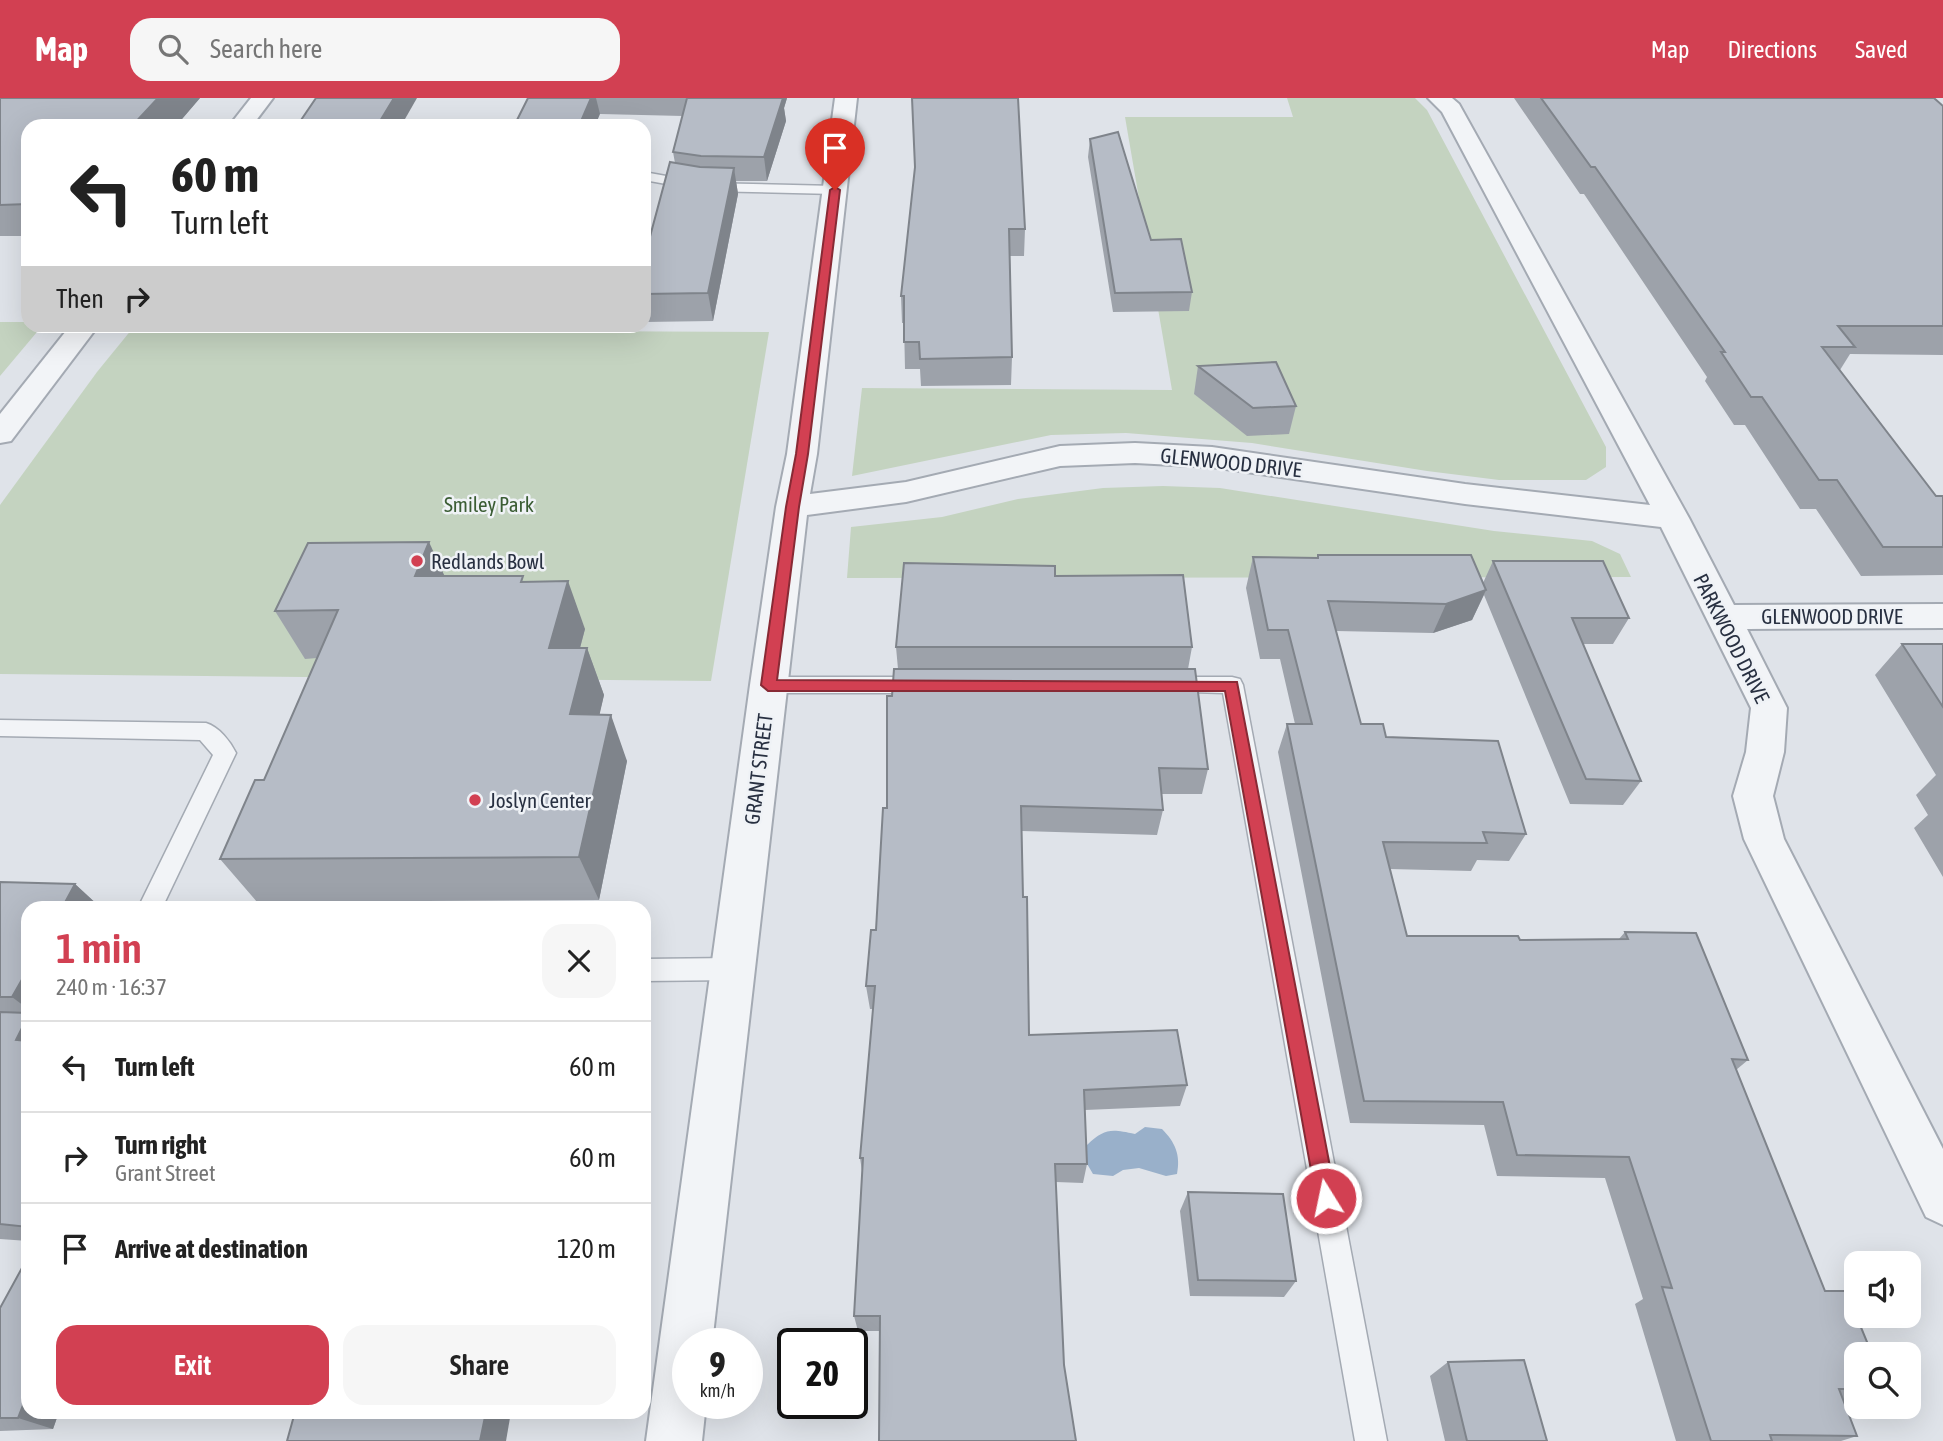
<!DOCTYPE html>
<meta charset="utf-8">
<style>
body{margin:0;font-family:"Asap Condensed",sans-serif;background:#f6f6f6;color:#222;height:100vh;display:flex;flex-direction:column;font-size:26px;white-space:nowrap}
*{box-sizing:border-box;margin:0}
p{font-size:23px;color:#767676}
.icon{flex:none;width:38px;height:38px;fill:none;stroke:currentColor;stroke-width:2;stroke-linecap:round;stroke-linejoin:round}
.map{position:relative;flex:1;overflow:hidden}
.drawer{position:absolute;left:21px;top:803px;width:630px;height:518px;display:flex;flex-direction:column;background:#fff;border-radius:21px;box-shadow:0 7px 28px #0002}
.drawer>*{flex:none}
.banner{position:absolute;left:21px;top:21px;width:630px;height:214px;border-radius:21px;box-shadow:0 7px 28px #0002;background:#fff;color:#222;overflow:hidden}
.controls{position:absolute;left:1844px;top:1153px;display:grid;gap:14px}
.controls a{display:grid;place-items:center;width:77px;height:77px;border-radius:14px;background:#fff;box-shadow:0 7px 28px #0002;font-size:35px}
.speed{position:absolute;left:672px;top:1230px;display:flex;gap:14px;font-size:35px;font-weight:700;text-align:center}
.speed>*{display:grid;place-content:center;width:91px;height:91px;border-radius:50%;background:#fff;box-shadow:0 7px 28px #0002;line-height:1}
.speed small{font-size:18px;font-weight:400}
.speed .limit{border:4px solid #111;border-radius:10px;background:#fff;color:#111}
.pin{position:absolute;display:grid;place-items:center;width:60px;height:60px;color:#fff;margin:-72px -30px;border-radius:50% 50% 50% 0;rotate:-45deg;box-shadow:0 0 7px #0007}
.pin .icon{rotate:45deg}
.me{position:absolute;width:77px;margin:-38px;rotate:350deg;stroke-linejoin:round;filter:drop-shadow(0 0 5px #0008)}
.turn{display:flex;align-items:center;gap:24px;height:147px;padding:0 35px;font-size:32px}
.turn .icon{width:91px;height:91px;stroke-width:2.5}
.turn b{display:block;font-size:49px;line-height:60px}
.then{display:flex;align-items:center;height:66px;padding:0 35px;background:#0003;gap:14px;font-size:26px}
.round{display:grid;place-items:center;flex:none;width:74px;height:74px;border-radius:21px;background:#f6f6f6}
.head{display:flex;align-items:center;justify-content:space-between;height:119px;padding:0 35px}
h1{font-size:42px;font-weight:600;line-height:52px;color:#d24052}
.button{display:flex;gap:14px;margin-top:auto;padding:14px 35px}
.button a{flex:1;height:80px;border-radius:21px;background:#d24052;color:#fff;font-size:28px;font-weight:600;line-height:80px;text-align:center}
.button a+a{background:#f6f6f6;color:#222}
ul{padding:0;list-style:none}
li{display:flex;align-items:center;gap:21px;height:91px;padding:0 35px;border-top:2px solid #e0e0e0}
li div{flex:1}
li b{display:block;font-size:26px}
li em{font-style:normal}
header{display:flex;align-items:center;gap:42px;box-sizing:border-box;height:98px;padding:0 35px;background:#d24052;color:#fff}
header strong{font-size:33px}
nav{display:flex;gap:38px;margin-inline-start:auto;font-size:24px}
.search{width:490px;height:63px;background:#f6f6f6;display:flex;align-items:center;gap:18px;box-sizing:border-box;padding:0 24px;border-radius:21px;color:#767676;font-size:26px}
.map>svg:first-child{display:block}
.green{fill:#c4d3c0}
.water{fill:#99b0ca}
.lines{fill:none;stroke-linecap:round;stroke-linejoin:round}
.service-casing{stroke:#a4aab3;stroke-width:3}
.minor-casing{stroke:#a4aab3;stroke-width:4}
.service{fill:#f2f4f7;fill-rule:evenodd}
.minor{fill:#f2f4f7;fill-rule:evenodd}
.wall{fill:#9da2aa}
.shaded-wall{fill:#7f848b}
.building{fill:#b6bcc6;stroke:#7f848b;stroke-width:2}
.route{fill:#d24052;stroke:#882a35;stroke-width:2}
.poi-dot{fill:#d24052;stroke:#eff2f6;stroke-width:2.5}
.labels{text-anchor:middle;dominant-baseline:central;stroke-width:5;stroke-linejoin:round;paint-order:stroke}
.street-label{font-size:21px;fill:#283041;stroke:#eff2f6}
.park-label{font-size:21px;fill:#3b5d34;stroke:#eff2f6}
.poi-label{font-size:21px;fill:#283041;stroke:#eff2f6;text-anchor:start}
</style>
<header>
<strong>Map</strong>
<div class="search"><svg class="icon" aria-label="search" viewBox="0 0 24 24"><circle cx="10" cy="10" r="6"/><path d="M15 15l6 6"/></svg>Search here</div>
<nav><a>Map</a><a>Directions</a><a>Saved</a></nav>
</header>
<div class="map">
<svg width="1943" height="1343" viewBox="0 0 1943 1343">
<rect width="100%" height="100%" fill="#dfe3e9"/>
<g class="green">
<path d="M 1287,0 L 1415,0 L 1427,12 L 1606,349 L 1606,369 L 1586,382 L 1499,382 L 1427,373 L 1252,345 L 1126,335 L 1051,337 L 852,378 L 862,290 L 1172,292 L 1125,19 L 1293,19 Z"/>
<path d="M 0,224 L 28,224 L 28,228 L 42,228 L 0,278 Z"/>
<path d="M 132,231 L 769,234 L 711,583 L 0,576 L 0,407 L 97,274 Z"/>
<path d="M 1163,388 L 1220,390 L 1494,433 L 1592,443 L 1620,456 L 1631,479 L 847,480 L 851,429 L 942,419 L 1018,401 L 1103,390 Z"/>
</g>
<path class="water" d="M 1145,1029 L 1162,1031 C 1175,1044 1181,1057 1177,1076 L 1166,1078 L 1139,1070 L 1123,1072 L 1113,1078 L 1093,1076 L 1086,1064 L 1087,1047 C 1105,1030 1111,1031 1135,1036 Z"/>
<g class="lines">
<g class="service-casing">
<g id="service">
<path d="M 644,74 L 705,85 L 835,88 L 842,92 L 835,96 L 705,93 L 644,82 Z"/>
<path d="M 768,579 L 923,579 L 931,581 L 934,587 L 931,593 L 923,595 L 768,595 L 760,593 L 757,587 L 760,581 Z"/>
<path d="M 1167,579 L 1232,579 L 1240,581 L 1243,587 L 1387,1343 L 1355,1343 L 1223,595 L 1159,593 L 1156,587 L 1159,581 Z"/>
<path d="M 0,622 L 206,625 C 219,629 230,643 236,655 L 162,810 L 138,810 L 213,657 L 200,642 L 0,638 Z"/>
<path d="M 733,860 L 742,863 L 746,871 L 742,879 L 733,882 L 644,883 L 644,861 Z"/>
</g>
</g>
<g class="minor-casing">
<g id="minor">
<path d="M 251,0 L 273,0 L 252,28 L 229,28 Z"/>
<path d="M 835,0 L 857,0 L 817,356 L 810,396 L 906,384 L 1060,348 L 1135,345 L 1212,349 L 1465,386 L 1650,407 L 1442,14 L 1428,0 L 1452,0 L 1459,6 L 1689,420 L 1734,507 L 1943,506 L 1943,530 L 1747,531 L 1787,610 L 1784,654 L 1773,698 L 1784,741 L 1943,1051 L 1943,1127 L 1926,1119 L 1744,741 L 1733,698 L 1746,654 L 1751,610 L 1661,429 L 1465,406 L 1212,369 L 1135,365 L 1060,368 L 906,404 L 807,417 L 712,1246 L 688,1246 L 688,1306 L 706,1306 L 702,1343 L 646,1343 L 750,587 L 776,409 L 787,356 Z"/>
<path d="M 70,228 L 98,228 L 11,343 L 0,345 L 0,316 Z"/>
</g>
</g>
<use href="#service" class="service"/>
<use href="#minor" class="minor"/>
</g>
<g class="wall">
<path d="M 0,0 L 200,0 L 176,28 L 28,28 L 28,138 L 0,138 Z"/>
<path d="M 528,0 L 787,0 L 784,10 L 786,23 L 767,83 L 736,83 L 738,96 L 713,223 L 644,224 L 644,161 L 675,65 L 673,54 L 683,18 L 600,16 Z"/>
<path d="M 1514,0 L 1934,0 L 1943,8 L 1943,257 L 1850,256 L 1840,272 L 1936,398 L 1943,398 L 1943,477 L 1861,478 L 1816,411 L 1800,411 L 1745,327 L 1734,327 L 1705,283 L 1707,279 L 1584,96 L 1580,96 Z"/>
<path d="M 1090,41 L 1151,142 L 1192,194 L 1189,213 L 1113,214 L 1088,59 Z"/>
<path d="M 915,70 L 1025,131 L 1024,158 L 1010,158 L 1012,259 L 1011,287 L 921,288 L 920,271 L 905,271 L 904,225 L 902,225 L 901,198 Z"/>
<path d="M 1198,268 L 1296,308 L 1289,336 L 1247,338 L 1194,296 Z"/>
<path d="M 1318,457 L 1483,485 L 1493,463 L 1629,520 L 1613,546 L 1583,546 L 1641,683 L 1623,707 L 1570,706 L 1484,497 L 1472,522 L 1433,535 L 1336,533 L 1361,626 L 1386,639 L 1526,736 L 1509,763 L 1477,762 L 1471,773 L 1390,771 L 1407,838 L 1520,842 L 1619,841 L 1625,834 L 1748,962 L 1736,972 L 1825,1193 L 1857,1256 L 1857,1303 L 1849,1305 L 1844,1305 L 1857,1338 L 1841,1343 L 1676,1343 L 1635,1206 L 1643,1201 L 1605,1080 L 1497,1078 L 1484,1027 L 1350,1025 L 1278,654 L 1287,626 L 1295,626 L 1280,561 L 1260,561 L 1246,490 L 1253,459 L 1317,460 Z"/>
<path d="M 445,478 L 525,483 L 585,531 L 580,550 L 587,550 L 604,597 L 599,617 L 627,663 L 599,802 L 257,804 L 220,761 L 264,682 L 317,560 L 305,561 L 275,513 Z"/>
<path d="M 1055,478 L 1192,549 L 1188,571 L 1208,671 L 1202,696 L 1161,696 L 1163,712 L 1157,737 L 1022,733 L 1023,799 L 1029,937 L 1187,987 L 1180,1008 L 1085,1012 L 1087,1066 L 1083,1085 L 1056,1084 L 879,1233 L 858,1233 L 854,1218 L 862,1073 L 860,1060 L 873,911 L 870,911 L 866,888 L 876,832 L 887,710 L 898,571 L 896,549 Z"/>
<path d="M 1902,546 L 1943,546 L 1943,779 L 1914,730 L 1928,717 L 1916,697 L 1936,677 L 1875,577 Z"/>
<path d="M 0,784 L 75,786 L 101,810 L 28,810 L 28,1143 L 0,1141 Z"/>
<path d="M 1188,1094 L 1296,1183 L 1284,1199 L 1190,1198 L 1180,1113 Z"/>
<path d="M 0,1210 L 28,1314 L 59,1314 L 53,1331 L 0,1333 Z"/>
<path d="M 1448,1264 L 1547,1343 L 1445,1343 L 1430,1278 Z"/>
</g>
<g class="shaded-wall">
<path d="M 158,0 L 200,0 L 176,28 L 132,28 Z"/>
<path d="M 394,0 L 417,0 L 401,28 L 377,28 Z"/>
<path d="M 591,0 L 596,0 L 600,16 L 595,28 L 579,28 Z"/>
<path d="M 778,0 L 787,0 L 784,10 L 786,23 L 767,83 L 764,59 Z"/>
<path d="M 734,70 L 738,96 L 713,223 L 708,195 Z"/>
<path d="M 429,444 L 451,492 L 415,478 Z"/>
<path d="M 568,483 L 585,531 L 567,598 L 549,550 Z"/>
<path d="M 1486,492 L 1472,522 L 1433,535 L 1446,506 Z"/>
<path d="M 587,550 L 604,597 L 589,663 L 570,616 Z"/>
<path d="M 611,617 L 627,663 L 599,802 L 579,759 Z"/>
<path d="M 75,786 L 101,810 L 62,810 Z"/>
<path d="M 28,871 L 28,911 L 12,899 Z"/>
<path d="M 28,918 L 28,950 L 16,942 Z"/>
<path d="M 28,1294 L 28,1314 L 59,1314 L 53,1331 L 18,1320 Z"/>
<path d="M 486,1314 L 511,1314 L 506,1343 L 480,1343 Z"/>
</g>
<g class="building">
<path d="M 0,0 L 158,0 L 132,28 L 28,28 L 28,106 L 0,107 Z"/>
<path d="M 316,0 L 394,0 L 377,28 L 297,28 Z"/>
<path d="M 528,0 L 591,0 L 579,28 L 514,28 Z"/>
<path d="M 687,0 L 783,0 L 764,59 L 701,58 L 673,54 Z"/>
<path d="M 912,0 L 1018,0 L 1025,131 L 1009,131 L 1012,259 L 920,261 L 919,244 L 904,244 L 904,198 L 901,198 L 915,69 Z"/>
<path d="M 1541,0 L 1934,0 L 1943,8 L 1943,228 L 1838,228 L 1855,249 L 1822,249 L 1936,398 L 1943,398 L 1943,449 L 1883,449 L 1837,382 L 1819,382 L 1762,299 L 1751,299 L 1721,254 L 1725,254 L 1595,69 L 1591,69 Z"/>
<path d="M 1118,34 L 1151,142 L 1181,141 L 1192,194 L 1115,195 L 1090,41 Z"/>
<path d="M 670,64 L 700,69 L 734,70 L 708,195 L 644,196 L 644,161 Z"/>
<path d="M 1276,264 L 1296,308 L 1253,310 L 1198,268 Z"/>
<path d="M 429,444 L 415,478 L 523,478 L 521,484 L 568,483 L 549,550 L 587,550 L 570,616 L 611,617 L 579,759 L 220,761 L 255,682 L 264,682 L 338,512 L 275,513 L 308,445 Z"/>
<path d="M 1318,457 L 1471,457 L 1486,492 L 1446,506 L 1328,503 L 1361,626 L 1383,626 L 1386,639 L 1498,643 L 1526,736 L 1483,734 L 1487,745 L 1383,744 L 1407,838 L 1518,838 L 1520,842 L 1628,841 L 1625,834 L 1696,835 L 1748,962 L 1732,961 L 1825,1193 L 1846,1193 L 1872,1256 L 1857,1256 L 1857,1291 L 1839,1291 L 1857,1338 L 1770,1337 L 1772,1343 L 1711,1343 L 1662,1189 L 1672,1190 L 1629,1059 L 1517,1057 L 1503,1004 L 1364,1003 L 1287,626 L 1312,626 L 1288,532 L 1268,532 L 1253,459 L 1318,460 Z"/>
<path d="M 1493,463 L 1603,463 L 1629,520 L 1572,520 L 1641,683 L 1586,681 Z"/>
<path d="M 904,465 L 1055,468 L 1055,478 L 1183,477 L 1192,549 L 896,549 Z"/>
<path d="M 1902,546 L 1943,546 L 1943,609 Z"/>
<path d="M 894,571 L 1195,571 L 1208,671 L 1159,670 L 1163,712 L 1021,708 L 1023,799 L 1027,799 L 1029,937 L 1177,932 L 1187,987 L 1084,992 L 1087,1066 L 1055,1066 L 1064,1267 L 1076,1343 L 879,1343 L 880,1218 L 854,1218 L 863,1060 L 860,1060 L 875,888 L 866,888 L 871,832 L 876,832 L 883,710 L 887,710 L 887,598 L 892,598 Z"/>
<path d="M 0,784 L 75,786 L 62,810 L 28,810 L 28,871 L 12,899 L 0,899 Z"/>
<path d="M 0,914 L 28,915 L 28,918 L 16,942 L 28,943 L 28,1129 L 0,1126 Z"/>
<path d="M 1188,1094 L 1283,1096 L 1296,1183 L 1198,1182 Z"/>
<path d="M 28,1159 L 28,1294 L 18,1320 L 0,1320 L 0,1210 Z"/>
<path d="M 1524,1262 L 1547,1343 L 1467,1343 L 1448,1264 Z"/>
<path d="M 295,1314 L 486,1314 L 480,1343 L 287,1343 Z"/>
</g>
<path class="route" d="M 835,89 L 840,92 L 808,356 L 799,409 L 777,582 L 1237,584 L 1336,1100 L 1333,1107 L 1326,1110 L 1319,1107 L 1316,1100 L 1225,593 L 768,593 L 761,587 L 786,409 L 796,356 L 830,92 Z"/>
<g class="poi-dot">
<circle cx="417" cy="463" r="7"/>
<circle cx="475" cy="702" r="7"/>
</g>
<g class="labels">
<g class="street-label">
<text transform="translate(1231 364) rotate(6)">GLENWOOD DRIVE</text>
<text x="1832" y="518">GLENWOOD DRIVE</text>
<text transform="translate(1732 540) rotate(63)">PARKWOOD DRIVE</text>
<text transform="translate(758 671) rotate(-83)">GRANT STREET</text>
</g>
<g class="park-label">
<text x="489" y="406">Smiley Park</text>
</g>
<g class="poi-label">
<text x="431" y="463">Redlands Bowl</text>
<text x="489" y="702">Joslyn Center</text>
</g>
</g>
</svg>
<div class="controls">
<a><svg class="icon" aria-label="sound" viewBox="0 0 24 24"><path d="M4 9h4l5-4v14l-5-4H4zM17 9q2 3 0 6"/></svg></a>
<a><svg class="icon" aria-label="search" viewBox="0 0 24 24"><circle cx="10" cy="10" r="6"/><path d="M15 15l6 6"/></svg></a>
</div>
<div class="speed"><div>9<small>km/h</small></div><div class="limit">20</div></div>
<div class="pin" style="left:835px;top:92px;background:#d93025"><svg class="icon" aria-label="arrive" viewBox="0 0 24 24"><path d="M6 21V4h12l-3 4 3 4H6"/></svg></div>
<svg class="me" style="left:1326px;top:1100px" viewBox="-20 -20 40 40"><circle r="17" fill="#d24052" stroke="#fff" stroke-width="3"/><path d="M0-11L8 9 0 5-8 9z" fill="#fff"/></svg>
<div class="banner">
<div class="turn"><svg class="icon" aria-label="left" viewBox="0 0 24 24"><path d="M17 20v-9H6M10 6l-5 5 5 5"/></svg><div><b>60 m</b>Turn left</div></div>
<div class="then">Then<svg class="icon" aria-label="right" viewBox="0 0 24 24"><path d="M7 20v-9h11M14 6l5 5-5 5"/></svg></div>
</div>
<section class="drawer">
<div class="head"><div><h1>1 min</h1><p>240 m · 16:37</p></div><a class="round"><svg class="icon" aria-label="close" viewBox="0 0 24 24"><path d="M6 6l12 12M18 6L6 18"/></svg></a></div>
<ul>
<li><svg class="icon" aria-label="left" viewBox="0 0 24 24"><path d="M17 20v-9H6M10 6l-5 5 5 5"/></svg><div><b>Turn left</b></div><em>60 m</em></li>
<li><svg class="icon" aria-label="right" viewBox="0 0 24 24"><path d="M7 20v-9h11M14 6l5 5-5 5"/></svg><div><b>Turn right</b><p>Grant Street</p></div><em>60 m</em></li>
<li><svg class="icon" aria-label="arrive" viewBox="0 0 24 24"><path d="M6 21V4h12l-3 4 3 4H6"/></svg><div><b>Arrive at destination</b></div><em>120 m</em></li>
</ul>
<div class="button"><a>Exit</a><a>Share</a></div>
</section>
</div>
